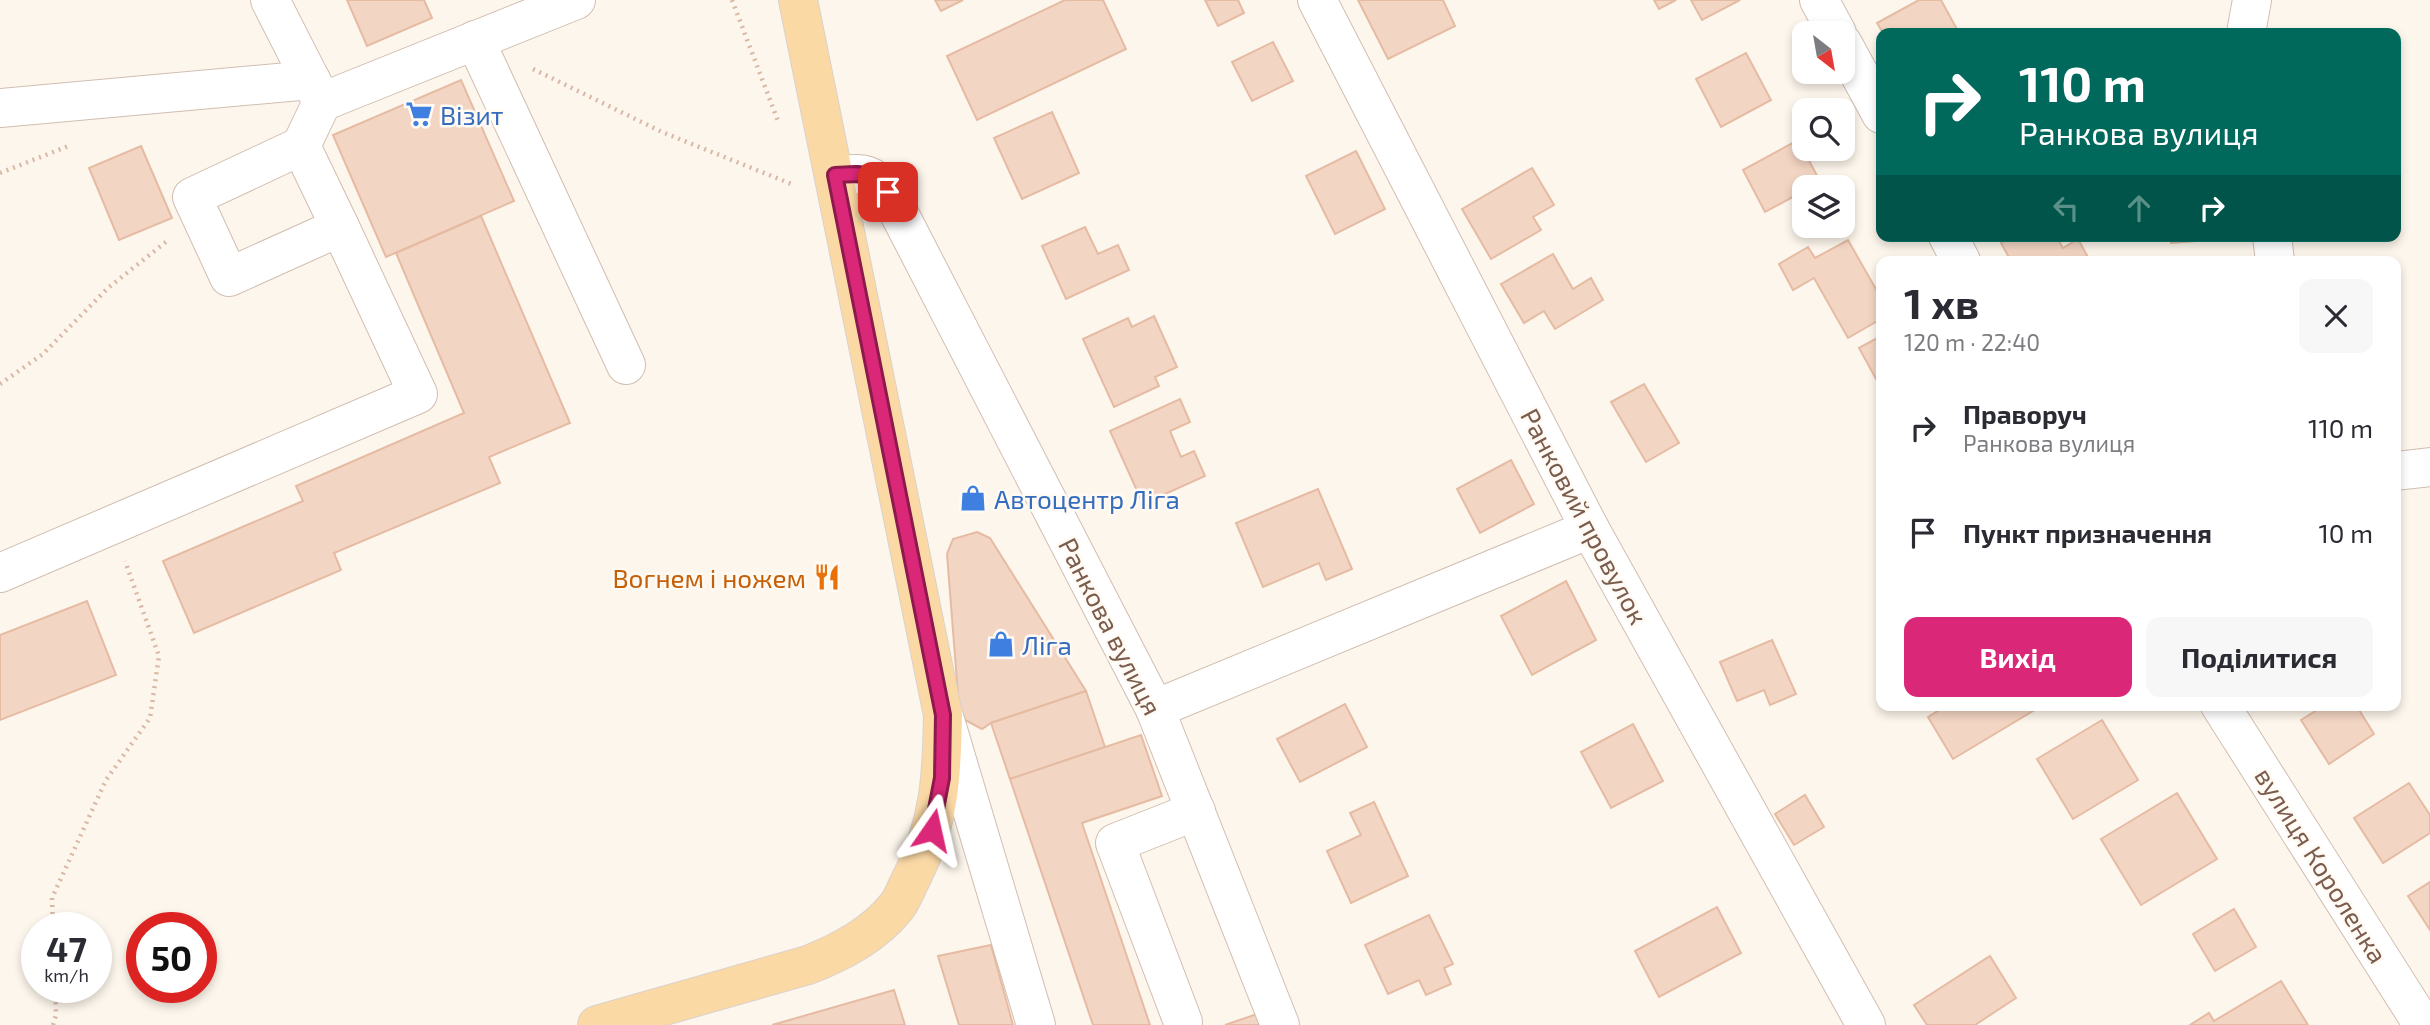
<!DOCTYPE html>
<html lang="uk">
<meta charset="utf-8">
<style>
body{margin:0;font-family:"Exo 2",sans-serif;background:#f7f7f7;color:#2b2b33;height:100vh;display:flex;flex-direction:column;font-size:26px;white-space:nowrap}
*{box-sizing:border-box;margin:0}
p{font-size:23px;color:#7c7c81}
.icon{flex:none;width:38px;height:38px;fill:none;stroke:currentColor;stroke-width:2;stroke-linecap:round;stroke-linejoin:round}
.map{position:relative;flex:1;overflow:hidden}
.details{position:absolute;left:1876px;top:256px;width:525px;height:455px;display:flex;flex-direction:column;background:#fff;border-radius:14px;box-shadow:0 4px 10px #0003}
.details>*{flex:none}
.top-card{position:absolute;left:1876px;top:28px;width:525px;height:214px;border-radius:14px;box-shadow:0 4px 10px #0003;background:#00695c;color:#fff;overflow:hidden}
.needle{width:46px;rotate:149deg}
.fabs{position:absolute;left:1792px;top:21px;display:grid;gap:14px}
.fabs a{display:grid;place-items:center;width:63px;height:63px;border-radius:14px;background:#fff;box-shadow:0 4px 10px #0003;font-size:35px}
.speed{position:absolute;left:21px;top:912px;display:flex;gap:14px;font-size:35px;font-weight:700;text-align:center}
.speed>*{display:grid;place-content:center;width:91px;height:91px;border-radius:50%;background:#fff;box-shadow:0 4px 10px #0003;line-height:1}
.speed small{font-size:18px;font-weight:400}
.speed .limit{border:10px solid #d22;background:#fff;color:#111}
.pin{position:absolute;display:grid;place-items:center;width:60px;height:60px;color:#fff;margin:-30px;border-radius:14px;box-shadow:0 4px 10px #0006}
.me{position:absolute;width:77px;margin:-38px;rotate:11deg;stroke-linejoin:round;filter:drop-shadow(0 0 5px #0008)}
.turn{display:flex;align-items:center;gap:24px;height:147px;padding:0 28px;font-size:32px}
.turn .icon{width:91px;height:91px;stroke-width:2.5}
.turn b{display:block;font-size:49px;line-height:60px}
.lanes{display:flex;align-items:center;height:66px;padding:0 28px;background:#0003;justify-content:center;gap:35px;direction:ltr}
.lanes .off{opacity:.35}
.round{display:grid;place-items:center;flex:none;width:74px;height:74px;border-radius:14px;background:#f7f7f7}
.headline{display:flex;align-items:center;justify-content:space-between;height:119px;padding:0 28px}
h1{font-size:42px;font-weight:700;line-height:52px}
.button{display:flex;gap:14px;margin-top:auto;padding:14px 28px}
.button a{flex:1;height:80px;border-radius:14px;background:#db2777;color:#fff;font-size:28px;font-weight:700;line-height:80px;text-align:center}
.button a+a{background:#f7f7f7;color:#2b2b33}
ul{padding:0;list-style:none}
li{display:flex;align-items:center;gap:21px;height:105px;padding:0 28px}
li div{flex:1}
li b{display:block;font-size:26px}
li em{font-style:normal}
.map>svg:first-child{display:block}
.building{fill:#f3d5c3;stroke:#e6bba3;stroke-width:2}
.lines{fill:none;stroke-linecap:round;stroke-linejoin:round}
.minor-casing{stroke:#d1beb0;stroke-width:40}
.major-casing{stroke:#dad1cd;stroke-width:40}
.path{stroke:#d9b8a5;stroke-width:4.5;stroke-dasharray:2 5;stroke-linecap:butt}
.minor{stroke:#fff;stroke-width:38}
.major{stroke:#fbd9a5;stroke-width:38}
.route-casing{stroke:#8e194d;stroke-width:18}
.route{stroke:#db2777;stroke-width:12}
.labels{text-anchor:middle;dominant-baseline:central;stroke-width:5;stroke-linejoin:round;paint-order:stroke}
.shop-label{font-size:26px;fill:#366cbe;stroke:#fffaf3;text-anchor:start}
.street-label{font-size:26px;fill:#7a5c4d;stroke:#fffaf3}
.food-label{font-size:26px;fill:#c56008;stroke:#fffaf3;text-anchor:end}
</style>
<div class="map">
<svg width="2430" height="1025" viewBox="0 0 2430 1025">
<rect width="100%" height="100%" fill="#fdf6ec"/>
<g class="building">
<path d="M 347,0 L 424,0 L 432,18 L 367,46 Z"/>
<path d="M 935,0 L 963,0 L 941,11 Z"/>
<path d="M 1065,0 L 1103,0 L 1126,49 L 977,120 L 947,56 Z"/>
<path d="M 1205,0 L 1238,0 L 1244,13 L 1218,26 Z"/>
<path d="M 1358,0 L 1443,0 L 1455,26 L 1388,59 Z"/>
<path d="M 1654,0 L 1676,0 L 1659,9 Z"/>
<path d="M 1691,0 L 1740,0 L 1702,20 Z"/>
<path d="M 1919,0 L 1941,0 L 1959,33 L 1883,33 L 1877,23 Z"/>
<path d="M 1273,42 L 1293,81 L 1252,101 L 1232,62 Z"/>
<path d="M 1746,53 L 1771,100 L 1721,127 L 1696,79 Z"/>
<path d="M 461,80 L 514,201 L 386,257 L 333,135 Z"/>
<path d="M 1052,112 L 1079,173 L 1022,199 L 994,138 Z"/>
<path d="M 1798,140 L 1821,183 L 1812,187 L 1804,187 L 1804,191 L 1765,212 L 1743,170 Z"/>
<path d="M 141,146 L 172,218 L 119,240 L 89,168 Z"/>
<path d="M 1356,151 L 1385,209 L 1335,234 L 1306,176 Z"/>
<path d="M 1532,168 L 1554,205 L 1533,217 L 1541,230 L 1491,259 L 1462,209 Z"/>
<path d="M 481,216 L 570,423 L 489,457 L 500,483 L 334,553 L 341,570 L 194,633 L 163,561 L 303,501 L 296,486 L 464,413 L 396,253 Z"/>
<path d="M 1085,227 L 1098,254 L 1118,245 L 1129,270 L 1066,299 L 1042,246 Z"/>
<path d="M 2013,236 L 2056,236 L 2063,248 L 2078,239 L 2090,261 L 2011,261 L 2001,243 Z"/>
<path d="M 2171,236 L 2209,236 L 2209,240 L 2171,243 Z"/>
<path d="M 1848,240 L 1877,291 L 1881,289 L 1881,319 L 1848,338 L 1814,278 L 1793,290 L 1779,264 L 1808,247 L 1815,258 Z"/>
<path d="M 1553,254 L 1573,289 L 1591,278 L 1603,300 L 1555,329 L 1544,311 L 1524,323 L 1501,284 Z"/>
<path d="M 1154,316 L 1177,367 L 1155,377 L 1159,386 L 1114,407 L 1083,339 L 1128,318 L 1132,327 Z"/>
<path d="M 1881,336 L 1881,388 L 1859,348 Z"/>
<path d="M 1644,384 L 1679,443 L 1646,462 L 1611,402 Z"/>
<path d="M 1180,399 L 1190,422 L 1170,431 L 1181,457 L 1194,451 L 1205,476 L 1143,504 L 1110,431 Z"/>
<path d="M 1511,460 L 1534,504 L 1480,533 L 1457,489 Z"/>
<path d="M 1318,489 L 1352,569 L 1326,580 L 1319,563 L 1263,587 L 1236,523 Z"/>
<path d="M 977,532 L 990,538 L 1086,691 L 991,723 L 982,729 L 965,720 L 959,707 L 947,554 L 953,539 Z"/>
<path d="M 1566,581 L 1596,640 L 1532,675 L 1501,616 Z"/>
<path d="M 87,601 L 116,675 L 0,720 L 0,635 Z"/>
<path d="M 1772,640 L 1796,694 L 1770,705 L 1764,690 L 1737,701 L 1720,662 Z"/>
<path d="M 1086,691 L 1105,747 L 1010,779 L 991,723 Z"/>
<path d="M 1345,704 L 1367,747 L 1300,782 L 1277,739 Z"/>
<path d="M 1942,705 L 2043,705 L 1953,759 L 1928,717 L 1944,707 Z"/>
<path d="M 2325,705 L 2356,705 L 2374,734 L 2329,764 L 2301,720 Z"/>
<path d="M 2102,720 L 2138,780 L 2073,819 L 2037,759 Z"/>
<path d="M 1633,724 L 1663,781 L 1611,808 L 1581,752 Z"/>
<path d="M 1141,735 L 1162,796 L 1082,823 L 1150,1025 L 1093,1025 L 1010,779 Z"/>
<path d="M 2409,783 L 2430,815 L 2430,833 L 2383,863 L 2354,818 Z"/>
<path d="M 2177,793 L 2217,859 L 2141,905 L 2101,839 Z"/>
<path d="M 1805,795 L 1824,827 L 1794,845 L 1775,814 Z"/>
<path d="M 1374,802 L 1408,876 L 1351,903 L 1327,851 L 1361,835 L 1350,813 Z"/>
<path d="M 2430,882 L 2430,930 L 2408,896 Z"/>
<path d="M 1717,907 L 1741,953 L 1659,997 L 1635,951 Z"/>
<path d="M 2234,909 L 2256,947 L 2215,971 L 2193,934 Z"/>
<path d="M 1429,915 L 1453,964 L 1444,968 L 1451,984 L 1426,995 L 1419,980 L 1388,994 L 1365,945 Z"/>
<path d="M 991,945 L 1013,1025 L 959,1025 L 938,956 Z"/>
<path d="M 1990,956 L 2016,998 L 1975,1025 L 1927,1025 L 1914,1005 Z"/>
<path d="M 2281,981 L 2308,1025 L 2190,1025 L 2209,1013 L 2214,1021 Z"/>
<path d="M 894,990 L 905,1025 L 772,1025 Z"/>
<path d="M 1257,1014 L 1261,1025 L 1225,1025 Z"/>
</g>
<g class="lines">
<g class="minor-casing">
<g id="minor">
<path d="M 270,0 L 322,102 L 576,0"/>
<path d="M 1317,0 L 1590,529 L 1866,1025"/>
<path d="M 1819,0 L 1837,33"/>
<path d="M 2246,33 L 2252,0"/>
<path d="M 475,40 L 626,365"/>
<path d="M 1843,44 L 1881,114"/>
<path d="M 0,108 L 311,80"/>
<path d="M 301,146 L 340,227"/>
<path d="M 835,175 C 862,174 869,170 888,192 L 1155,709 L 1280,1025"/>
<path d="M 1948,236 L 1961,261"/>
<path d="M 2272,236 L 2275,261"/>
<path d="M 2396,471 L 2430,467"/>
<path d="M 0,573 L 418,394 L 340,227 L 229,277 L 192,197 L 301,146 L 322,102"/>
<path d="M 2220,705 L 2423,1025"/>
<path d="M 1155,709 L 1590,529"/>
<path d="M 945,720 L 1036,1025"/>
<path d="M 1183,1022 L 1115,843 L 1196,811"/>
</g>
</g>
<g class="major-casing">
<path id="major" d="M 597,1025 L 808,965 C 841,952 874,935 897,906 C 903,898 907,886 912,877 C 940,822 942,775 943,715 L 798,0"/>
</g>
<g class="path">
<path d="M 732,0 L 778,121"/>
<path d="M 533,69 L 662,132 L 794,185"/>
<path d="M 0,173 L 71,145"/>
<path d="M 0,384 L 43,354 L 108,288 L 167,241"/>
<path d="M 53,928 L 52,898 L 106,780 L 150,718 L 159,656 L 125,561"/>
<path d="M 53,1025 L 56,1015 L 55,987"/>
</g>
<use href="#minor" class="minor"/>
<use href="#major" class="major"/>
</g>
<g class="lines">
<g class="route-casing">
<path id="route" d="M 888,192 C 869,170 863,174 835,175 L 943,715 L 942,778 L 932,830"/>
</g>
<use href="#route" class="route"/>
</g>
<defs>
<g id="supermarket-bare" transform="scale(2.1)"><path d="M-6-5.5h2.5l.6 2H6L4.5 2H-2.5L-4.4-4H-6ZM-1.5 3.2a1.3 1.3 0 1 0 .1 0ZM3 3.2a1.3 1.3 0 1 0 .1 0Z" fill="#3f7fe0" stroke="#fffaf3" stroke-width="2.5" paint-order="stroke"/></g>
<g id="shop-bare" transform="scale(2.1)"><path d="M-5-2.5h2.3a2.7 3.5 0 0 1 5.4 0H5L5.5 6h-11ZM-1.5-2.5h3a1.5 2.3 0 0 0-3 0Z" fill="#3f7fe0" stroke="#fffaf3" stroke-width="2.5" paint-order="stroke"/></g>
<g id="restaurant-bare" transform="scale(2.1)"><path d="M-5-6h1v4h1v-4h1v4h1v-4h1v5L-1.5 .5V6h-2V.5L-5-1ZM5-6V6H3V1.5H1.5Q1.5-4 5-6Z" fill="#e8710a" stroke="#fffaf3" stroke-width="2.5" paint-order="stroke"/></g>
</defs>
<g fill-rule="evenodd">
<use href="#supermarket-bare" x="419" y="114"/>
<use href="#shop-bare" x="973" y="498"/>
<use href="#restaurant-bare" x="827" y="577"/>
<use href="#shop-bare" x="1001" y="644"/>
</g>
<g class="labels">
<g class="shop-label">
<text x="440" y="114">Візит</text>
<text x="994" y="498">Автоцентр Ліга</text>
<text x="1022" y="644">Ліга</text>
</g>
<g class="street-label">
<text transform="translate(1585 516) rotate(62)">Ранковий провулок</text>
<text transform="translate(1111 626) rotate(63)">Ранкова вулиця</text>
<text transform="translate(2322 865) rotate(58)">вулиця Короленка</text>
</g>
<g class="food-label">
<text x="806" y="577">Вогнем і ножем</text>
</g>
</g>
</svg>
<div class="fabs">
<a><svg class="needle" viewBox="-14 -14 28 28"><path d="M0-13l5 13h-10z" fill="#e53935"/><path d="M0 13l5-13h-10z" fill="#7c7c81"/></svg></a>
<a><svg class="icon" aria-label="search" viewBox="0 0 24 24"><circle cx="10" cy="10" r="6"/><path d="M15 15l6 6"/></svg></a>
<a><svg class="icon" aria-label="layers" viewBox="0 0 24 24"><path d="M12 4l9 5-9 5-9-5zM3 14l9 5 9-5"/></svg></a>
</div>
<div class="speed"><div>47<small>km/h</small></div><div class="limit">50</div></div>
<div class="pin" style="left:888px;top:192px;background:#d93025"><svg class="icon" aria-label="arrive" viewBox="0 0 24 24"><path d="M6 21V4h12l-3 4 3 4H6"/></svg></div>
<svg class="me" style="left:932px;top:830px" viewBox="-20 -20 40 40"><path d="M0-17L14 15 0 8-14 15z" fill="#db2777" stroke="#fff" stroke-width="4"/></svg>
<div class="top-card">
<div class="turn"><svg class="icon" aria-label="right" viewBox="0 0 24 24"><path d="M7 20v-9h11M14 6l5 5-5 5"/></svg><div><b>110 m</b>Ранкова вулиця</div></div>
<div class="lanes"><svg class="icon off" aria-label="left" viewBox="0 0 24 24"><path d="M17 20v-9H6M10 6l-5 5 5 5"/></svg><svg class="icon off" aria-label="ahead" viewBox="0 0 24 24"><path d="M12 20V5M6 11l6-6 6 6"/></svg><svg class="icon" aria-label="right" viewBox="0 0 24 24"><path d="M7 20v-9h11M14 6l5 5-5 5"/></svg></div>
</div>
<section class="details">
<div class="headline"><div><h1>1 хв</h1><p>120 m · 22:40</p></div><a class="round"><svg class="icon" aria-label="close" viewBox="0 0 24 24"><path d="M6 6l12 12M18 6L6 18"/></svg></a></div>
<ul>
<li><svg class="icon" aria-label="right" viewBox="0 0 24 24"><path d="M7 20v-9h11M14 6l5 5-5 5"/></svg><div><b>Праворуч</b><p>Ранкова вулиця</p></div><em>110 m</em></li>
<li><svg class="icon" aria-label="arrive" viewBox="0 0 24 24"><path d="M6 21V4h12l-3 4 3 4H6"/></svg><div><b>Пункт призначення</b></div><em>10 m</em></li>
</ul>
<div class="button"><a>Вихід</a><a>Поділитися</a></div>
</section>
</div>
